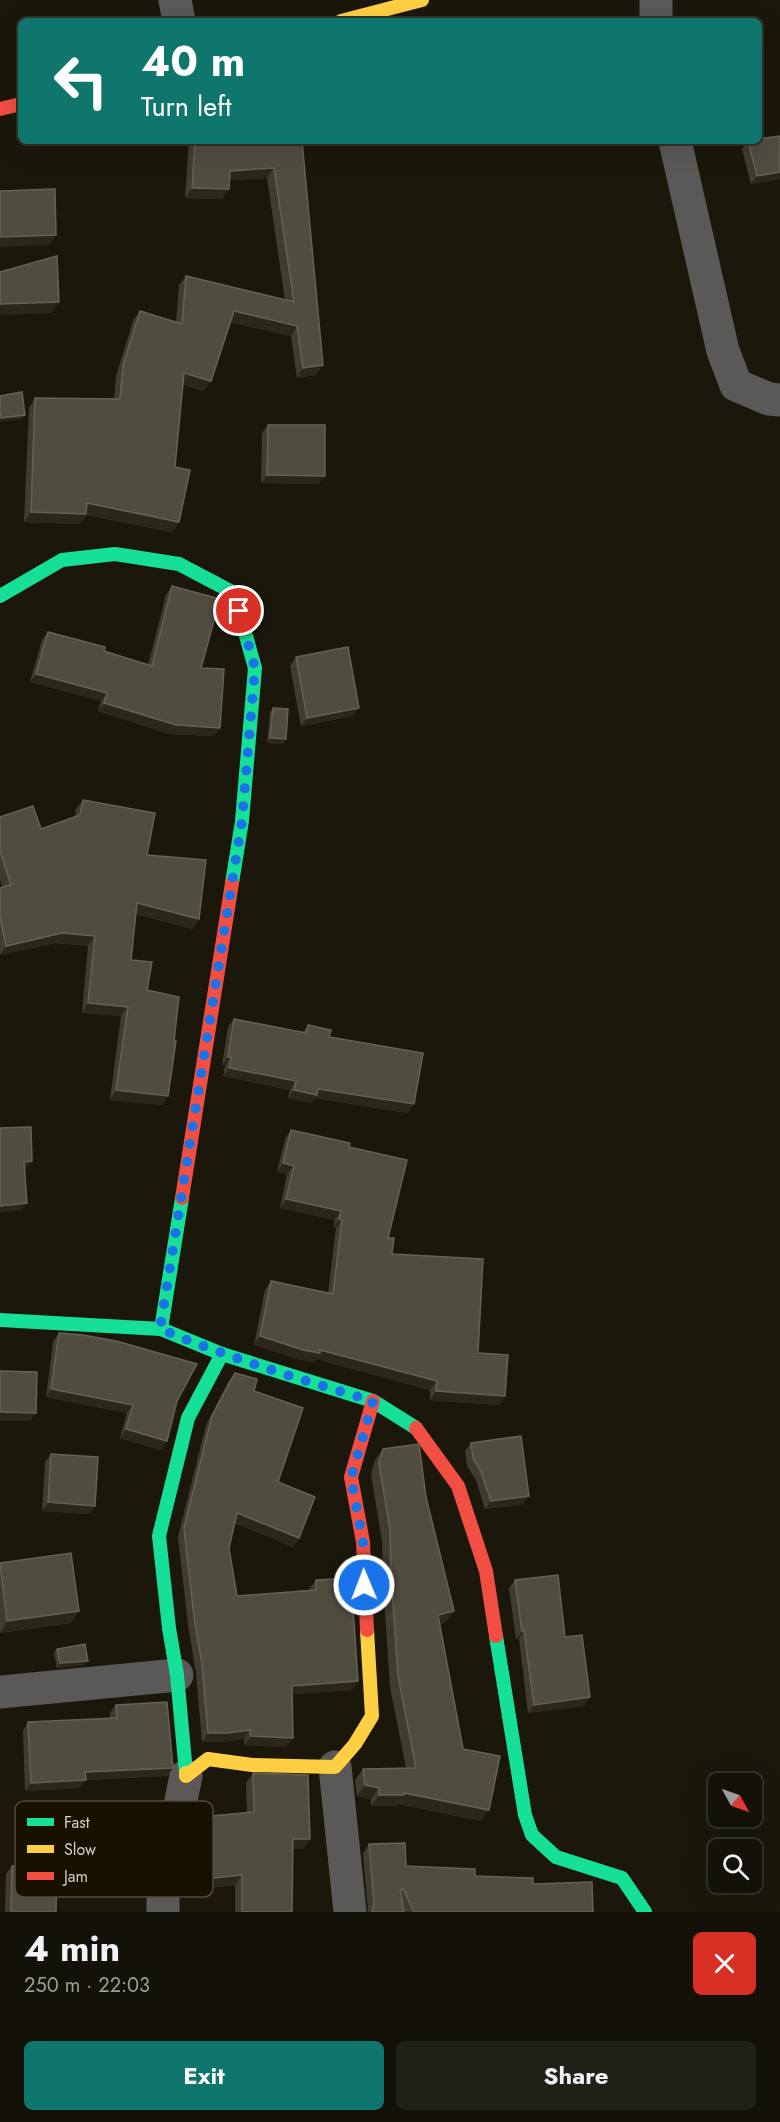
<!DOCTYPE html>
<meta charset="utf-8">
<style>
body{margin:0;font-family:Jost,sans-serif;background:#212016;color:#f1f3f6;height:100vh;display:flex;flex-direction:column;font-size:22px;white-space:nowrap}
*{box-sizing:border-box;margin:0}
p{font-size:20px;color:#9d9e9c}
.icon{flex:none;width:33px;height:33px;fill:none;stroke:currentColor;stroke-width:2;stroke-linecap:round;stroke-linejoin:round}
.map{position:relative;height:1912px;overflow:hidden}
.sheet{display:flex;flex-direction:column;background:#141208;flex:1}
.sheet>*{flex:none}
.guide{position:absolute;left:18px;top:18px;width:744px;height:126px;border-radius:9px;box-shadow:0 6px 24px #0002,0 0 0 2px #333229;background:#0f766e;color:#fff;overflow:hidden}
.needle{width:39px;rotate:130deg}
.controls{position:absolute;left:708px;top:1773px;display:grid;gap:12px}
.controls a{display:grid;place-items:center;width:54px;height:54px;border-radius:9px;background:#141208;box-shadow:0 6px 24px #0002,0 0 0 2px #333229;font-size:30px}
.pin{position:absolute;display:grid;place-items:center;width:51px;height:51px;color:#fff;margin:-26px;border:3px solid #fff;border-radius:50%;box-shadow:0 2px 6px #0007}
.me{position:absolute;width:66px;margin:-33px;rotate:359deg;stroke-linejoin:round;filter:drop-shadow(0 0 4px #0008)}
.turn{display:flex;align-items:center;gap:21px;height:126px;padding:0 24px;font-size:27px}
.turn .icon{width:78px;height:78px;stroke-width:2.5}
.turn b{display:block;font-size:42px;line-height:51px}
.round{display:grid;place-items:center;flex:none;width:63px;height:63px;border-radius:9px;background:#212016}
.overview{display:flex;align-items:center;justify-content:space-between;height:102px;padding:0 24px}
h1{font-size:36px;font-weight:700;line-height:45px}
.action{display:flex;gap:12px;margin-top:auto;padding:12px 24px}
.action a{flex:1;height:69px;border-radius:9px;background:#0f766e;color:#fff;font-size:24px;font-weight:700;line-height:69px;text-align:center}
.action a+a{background:#212016;color:#f1f3f6}
.map>svg:first-child{display:block}
.lines{fill:none;stroke-linecap:round;stroke-linejoin:round}
.street{stroke:#5b5858;stroke-width:33}
.fast{stroke:#16e098;stroke-width:14}
.slow{stroke:#ffcf43;stroke-width:14}
.jam{stroke:#f24e42;stroke-width:14}
.wall{fill:#413c30}
.shaded-wall{fill:#2b271b}
.building{fill:#514c40;stroke:#666155;stroke-width:1.5}
.route{stroke:#1a73e8;stroke-width:10;stroke-dasharray:0 18}
.key{fill:#181100;stroke:#514b3b;stroke-width:1.5}
.key-label{font-size:16px;fill:#d5d1c4}
</style>
<div class="map">
<svg width="780" height="1912" viewBox="0 0 780 1912">
<rect width="100%" height="100%" fill="#1b180b"/>
<g class="lines">
<g class="street">
<path d="M 175,0 L 179,21"/>
<path d="M 656,0 L 656,21"/>
<path d="M 675,141 L 723,351 L 736,385 L 769,399 L 780,400"/>
<path d="M 0,1692 L 177,1675"/>
<path d="M 335,1767 L 350,1912"/>
<path d="M 163,1912 L 163,1888 L 186,1776"/>
</g>
<g class="fast">
<path d="M 0,596 L 62,560 L 115,554 L 179,564 L 234,593 L 255,668 L 242,821 L 232,883"/>
<path d="M 0,1320 L 161,1329 L 222,1354 L 373,1401 L 416,1428"/>
<path d="M 161,1329 L 182,1198"/>
<path d="M 496,1636 L 525,1815 L 532,1835 L 556,1857 L 622,1878 L 645,1912"/>
<path d="M 186,1773 L 177,1675 L 169,1628 L 159,1536 L 188,1418 L 222,1354"/>
</g>
<g class="slow">
<path d="M 341,21 L 422,0"/>
<path d="M 186,1773 L 186,1776 L 208,1759 L 252,1765 L 335,1767 L 355,1744 L 372,1716 L 367,1630"/>
</g>
<g class="jam">
<path d="M 0,109 L 21,104"/>
<path d="M 182,1198 L 232,883"/>
<path d="M 416,1428 L 458,1486 L 486,1571 L 496,1636"/>
<path d="M 367,1630 L 363,1542 L 351,1477 L 373,1401"/>
</g>
</g>
<g class="wall">
<path d="M 780,136 L 780,179 L 751,184 L 742,149 L 748,141 Z"/>
<path d="M 189,141 L 302,141 L 316,375 L 297,378 L 291,336 L 230,322 L 204,391 L 183,384 L 175,467 L 179,522 L 172,532 L 86,515 L 80,524 L 24,522 L 29,408 L 35,398 L 114,399 L 116,376 L 133,321 L 140,311 L 176,322 L 179,285 L 186,276 L 285,300 L 267,178 L 230,180 L 229,189 L 222,199 L 185,198 Z"/>
<path d="M 268,425 L 319,484 L 261,483 L 262,433 Z"/>
<path d="M 172,586 L 201,668 L 214,736 L 170,734 L 98,711 L 101,701 L 30,682 L 42,640 L 48,632 L 148,665 L 166,595 Z"/>
<path d="M 296,657 L 353,716 L 301,726 L 290,666 Z"/>
<path d="M 273,708 L 286,739 L 283,744 L 267,743 L 270,712 Z"/>
<path d="M 83,800 L 147,855 L 193,929 L 136,914 L 131,960 L 147,990 L 168,1096 L 162,1105 L 110,1100 L 121,1016 L 82,1013 L 88,946 L 55,943 L 0,955 L 0,888 L 2,887 L 0,880 L 0,817 L 41,829 L 75,817 L 76,809 Z"/>
<path d="M 234,1019 L 303,1032 L 308,1025 L 329,1037 L 408,1113 L 315,1098 L 311,1103 L 288,1098 L 290,1090 L 223,1076 L 225,1066 L 222,1065 L 228,1027 Z"/>
<path d="M 291,1130 L 349,1147 L 388,1238 L 392,1254 L 478,1353 L 505,1396 L 499,1405 L 430,1400 L 430,1390 L 316,1359 L 314,1362 L 297,1359 L 254,1345 L 265,1290 L 271,1281 L 328,1293 L 336,1228 L 333,1228 L 335,1220 L 280,1208 L 287,1174 L 277,1172 L 285,1139 Z"/>
<path d="M 59,1333 L 177,1401 L 167,1441 L 161,1450 L 120,1438 L 127,1413 L 46,1397 L 53,1342 Z"/>
<path d="M 235,1373 L 254,1391 L 278,1482 L 299,1538 L 293,1547 L 235,1523 L 229,1548 L 237,1596 L 310,1591 L 309,1589 L 316,1580 L 352,1690 L 292,1694 L 293,1738 L 286,1747 L 244,1745 L 244,1739 L 222,1742 L 202,1742 L 196,1673 L 188,1625 L 178,1537 L 206,1425 L 228,1382 Z"/>
<path d="M 471,1443 L 523,1504 L 485,1509 L 476,1480 L 467,1466 L 465,1451 Z"/>
<path d="M 383,1449 L 426,1497 L 446,1622 L 439,1624 L 463,1749 L 481,1821 L 398,1804 L 397,1806 L 371,1806 L 371,1799 L 357,1796 L 355,1780 L 363,1769 L 406,1768 L 390,1687 L 383,1584 L 382,1541 L 371,1474 L 375,1460 Z"/>
<path d="M 51,1454 L 89,1514 L 42,1511 L 45,1462 Z"/>
<path d="M 0,1563 L 71,1623 L 0,1633 Z"/>
<path d="M 515,1580 L 565,1637 L 590,1697 L 584,1706 L 528,1713 L 519,1639 L 516,1639 L 509,1588 Z"/>
<path d="M 57,1649 L 85,1665 L 57,1668 L 54,1653 Z"/>
<path d="M 116,1705 L 173,1768 L 167,1776 L 85,1780 L 80,1788 L 25,1791 L 23,1731 L 28,1722 L 110,1718 L 110,1713 Z"/>
<path d="M 253,1773 L 310,1839 L 303,1849 L 293,1849 L 292,1912 L 235,1912 L 235,1885 L 191,1890 L 188,1859 L 195,1827 L 202,1817 L 247,1812 L 246,1783 Z"/>
<path d="M 369,1844 L 406,1866 L 533,1884 L 593,1912 L 368,1912 L 363,1853 Z"/>
<path d="M 12,1866 L 56,1912 L 5,1912 L 6,1874 Z"/>
</g>
<g class="shaded-wall">
<path d="M 274,168 L 267,178 L 223,181 L 230,171 Z"/>
<path d="M 780,172 L 780,179 L 751,184 L 757,176 Z"/>
<path d="M 192,188 L 229,189 L 222,199 L 185,198 Z"/>
<path d="M 56,235 L 49,245 L 0,247 L 0,237 Z"/>
<path d="M 59,302 L 51,313 L 0,315 L 0,304 Z"/>
<path d="M 234,311 L 297,326 L 291,336 L 227,321 Z"/>
<path d="M 323,365 L 316,375 L 297,378 L 303,368 Z"/>
<path d="M 184,373 L 211,381 L 204,391 L 177,383 Z"/>
<path d="M 25,415 L 22,419 L 0,422 L 1,418 Z"/>
<path d="M 267,475 L 325,476 L 319,484 L 261,483 Z"/>
<path d="M 87,503 L 179,522 L 172,532 L 86,515 L 80,524 L 24,522 L 31,512 Z"/>
<path d="M 36,674 L 107,693 L 101,701 L 30,682 Z"/>
<path d="M 104,703 L 220,728 L 214,736 L 170,734 L 98,711 Z"/>
<path d="M 359,708 L 353,716 L 301,726 L 307,718 Z"/>
<path d="M 270,738 L 286,739 L 283,744 L 267,743 Z"/>
<path d="M 137,903 L 199,919 L 193,929 L 130,912 Z"/>
<path d="M 62,933 L 95,936 L 88,946 L 55,943 L 0,955 L 6,946 Z"/>
<path d="M 88,1003 L 128,1007 L 121,1016 L 82,1013 Z"/>
<path d="M 228,1057 L 231,1057 L 225,1066 L 222,1065 Z"/>
<path d="M 229,1068 L 296,1081 L 290,1090 L 223,1076 Z"/>
<path d="M 318,1089 L 414,1104 L 408,1113 L 315,1098 L 311,1103 L 288,1098 L 294,1090 Z"/>
<path d="M 116,1090 L 168,1096 L 162,1105 L 110,1100 Z"/>
<path d="M 32,1161 L 27,1168 L 19,1169 L 24,1162 Z"/>
<path d="M 283,1163 L 294,1166 L 287,1174 L 277,1172 Z"/>
<path d="M 286,1199 L 341,1211 L 335,1220 L 280,1208 Z"/>
<path d="M 27,1203 L 22,1210 L 0,1213 L 0,1206 Z"/>
<path d="M 339,1219 L 342,1220 L 336,1228 L 333,1228 Z"/>
<path d="M 260,1336 L 320,1350 L 437,1381 L 430,1390 L 316,1359 L 314,1362 L 297,1359 L 254,1345 Z"/>
<path d="M 51,1389 L 133,1405 L 127,1413 L 46,1397 Z"/>
<path d="M 436,1391 L 505,1396 L 499,1405 L 430,1400 Z"/>
<path d="M 0,1412 L 36,1413 L 30,1421 L 0,1421 Z"/>
<path d="M 126,1429 L 167,1441 L 161,1450 L 120,1438 Z"/>
<path d="M 529,1496 L 523,1504 L 485,1509 L 491,1501 Z"/>
<path d="M 48,1502 L 95,1506 L 89,1514 L 42,1511 Z"/>
<path d="M 237,1513 L 299,1538 L 293,1547 L 231,1521 Z"/>
<path d="M 79,1611 L 71,1623 L 0,1633 L 7,1621 Z"/>
<path d="M 454,1611 L 446,1622 L 430,1626 L 438,1615 Z"/>
<path d="M 524,1630 L 519,1639 L 516,1639 L 522,1631 Z"/>
<path d="M 88,1661 L 85,1665 L 57,1668 L 60,1663 Z"/>
<path d="M 358,1681 L 352,1690 L 285,1695 L 292,1686 Z"/>
<path d="M 590,1697 L 584,1706 L 528,1713 L 534,1705 Z"/>
<path d="M 250,1730 L 244,1739 L 222,1742 L 202,1742 L 208,1733 Z"/>
<path d="M 251,1736 L 293,1738 L 286,1747 L 244,1745 Z"/>
<path d="M 173,1768 L 167,1776 L 79,1780 L 85,1772 Z"/>
<path d="M 86,1780 L 80,1788 L 25,1791 L 31,1783 Z"/>
<path d="M 365,1785 L 379,1788 L 371,1799 L 357,1796 Z"/>
<path d="M 404,1793 L 489,1810 L 481,1821 L 398,1804 L 397,1806 L 371,1806 L 379,1795 Z"/>
<path d="M 293,1839 L 310,1839 L 303,1849 L 286,1849 Z"/>
<path d="M 242,1875 L 235,1885 L 191,1890 L 198,1880 Z"/>
</g>
<g class="building">
<path d="M 780,136 L 780,172 L 757,176 L 748,141 L 759,141 L 759,139 Z"/>
<path d="M 195,141 L 302,141 L 323,365 L 303,368 L 297,326 L 234,311 L 211,381 L 184,373 L 175,467 L 190,470 L 179,522 L 87,503 L 86,514 L 31,512 L 35,398 L 120,399 L 123,366 L 140,311 L 182,324 L 186,276 L 294,302 L 274,168 L 230,171 L 229,189 L 192,188 Z"/>
<path d="M 55,189 L 56,235 L 0,237 L 0,191 Z"/>
<path d="M 57,256 L 59,302 L 0,304 L 0,272 Z"/>
<path d="M 22,392 L 25,415 L 1,418 L 0,409 L 0,396 Z"/>
<path d="M 268,425 L 325,425 L 325,476 L 267,475 Z"/>
<path d="M 172,586 L 220,599 L 201,668 L 224,669 L 220,728 L 176,725 L 104,703 L 107,693 L 36,674 L 48,632 L 105,647 L 104,651 L 152,666 Z"/>
<path d="M 348,647 L 359,708 L 307,718 L 296,657 Z"/>
<path d="M 273,708 L 288,709 L 286,739 L 270,738 Z"/>
<path d="M 83,800 L 155,813 L 147,855 L 206,860 L 199,919 L 137,903 L 131,960 L 152,962 L 147,990 L 179,997 L 174,1041 L 176,1041 L 168,1096 L 116,1090 L 128,1007 L 88,1003 L 95,936 L 62,933 L 6,946 L 0,917 L 0,888 L 11,885 L 0,850 L 0,817 L 33,806 L 41,829 L 80,815 Z"/>
<path d="M 234,1019 L 306,1033 L 308,1025 L 331,1030 L 329,1037 L 423,1053 L 414,1104 L 318,1089 L 317,1095 L 294,1090 L 296,1081 L 229,1068 L 231,1057 L 228,1057 Z"/>
<path d="M 31,1127 L 32,1161 L 24,1162 L 27,1203 L 0,1206 L 0,1128 Z"/>
<path d="M 291,1130 L 350,1143 L 349,1147 L 407,1160 L 388,1238 L 394,1238 L 392,1254 L 483,1259 L 478,1353 L 508,1355 L 505,1396 L 436,1391 L 437,1381 L 320,1350 L 320,1353 L 303,1350 L 260,1336 L 271,1281 L 333,1294 L 342,1220 L 339,1219 L 341,1211 L 286,1199 L 294,1166 L 283,1163 Z"/>
<path d="M 59,1333 L 83,1335 L 116,1341 L 197,1364 L 177,1401 L 167,1441 L 126,1429 L 133,1405 L 51,1389 Z"/>
<path d="M 0,1371 L 37,1372 L 36,1413 L 0,1412 Z"/>
<path d="M 235,1373 L 257,1379 L 254,1391 L 303,1408 L 278,1482 L 315,1497 L 299,1538 L 237,1513 L 229,1548 L 237,1596 L 316,1590 L 316,1580 L 351,1578 L 358,1681 L 292,1686 L 293,1738 L 251,1736 L 250,1730 L 228,1733 L 208,1733 L 202,1664 L 194,1617 L 184,1528 L 212,1416 Z"/>
<path d="M 521,1436 L 529,1496 L 491,1501 L 481,1472 L 473,1458 L 471,1443 Z"/>
<path d="M 419,1444 L 426,1497 L 454,1611 L 438,1615 L 463,1749 L 500,1756 L 489,1810 L 404,1793 L 404,1795 L 379,1795 L 379,1788 L 365,1785 L 363,1769 L 416,1768 L 398,1676 L 391,1573 L 390,1530 L 379,1463 L 383,1449 Z"/>
<path d="M 51,1454 L 98,1457 L 95,1506 L 48,1502 Z"/>
<path d="M 71,1553 L 79,1611 L 7,1621 L 0,1563 Z"/>
<path d="M 558,1575 L 565,1637 L 582,1635 L 590,1697 L 534,1705 L 524,1630 L 522,1631 L 515,1580 Z"/>
<path d="M 85,1644 L 88,1661 L 60,1663 L 57,1649 Z"/>
<path d="M 167,1702 L 173,1768 L 85,1772 L 86,1780 L 31,1783 L 28,1722 L 117,1718 L 116,1705 Z"/>
<path d="M 253,1773 L 308,1775 L 310,1839 L 293,1839 L 292,1912 L 242,1912 L 242,1875 L 198,1880 L 195,1849 L 202,1817 L 254,1812 Z"/>
<path d="M 405,1843 L 406,1866 L 475,1869 L 475,1876 L 533,1878 L 533,1884 L 592,1882 L 593,1912 L 414,1912 L 403,1889 L 400,1890 L 404,1912 L 372,1912 L 374,1902 L 369,1844 Z"/>
<path d="M 12,1866 L 57,1866 L 56,1912 L 11,1912 Z"/>
</g>
<g class="lines">
<path class="route" d="M 239,611 L 255,668 L 242,821 L 160,1329 C 230,1358 301,1380 373,1401 L 351,1478 L 363,1542 L 364,1585"/>
</g>
<rect x="15" y="1801" width="198" height="96" rx="9" class="key"/>
<rect x="27" y="1818" width="27" height="8" fill="#16e098"/>
<rect x="27" y="1845" width="27" height="8" fill="#ffcf43"/>
<rect x="27" y="1872" width="27" height="8" fill="#f24e42"/>
<g class="key-label">
<text x="64" y="1828">Fast</text>
<text x="64" y="1855">Slow</text>
<text x="64" y="1882">Jam</text>
</g>
</svg>
<div class="controls">
<a><svg class="needle" viewBox="-14 -14 28 28"><path d="M0-13l5 13h-10z" fill="#e53935"/><path d="M0 13l5-13h-10z" fill="#9d9e9c"/></svg></a>
<a><svg class="icon" aria-label="search" viewBox="0 0 24 24"><circle cx="10" cy="10" r="6"/><path d="M15 15l6 6"/></svg></a>
</div>
<div class="pin" style="left:239px;top:611px;background:#d93025"><svg class="icon" aria-label="arrive" viewBox="0 0 24 24"><path d="M6 21V4h12l-3 4 3 4H6"/></svg></div>
<svg class="me" style="left:364px;top:1585px" viewBox="-20 -20 40 40"><circle r="17" fill="#1a73e8" stroke="#fff" stroke-width="3"/><path d="M0-11L8 9 0 5-8 9z" fill="#fff"/></svg>
<div class="guide">
<div class="turn"><svg class="icon" aria-label="left" viewBox="0 0 24 24"><path d="M17 20v-9H6M10 6l-5 5 5 5"/></svg><div><b>40 m</b>Turn left</div></div>
</div>
</div>
<section class="sheet">
<div class="overview"><div><h1>4 min</h1><p>250 m · 22:03</p></div><a class="round" style="background:#d93025;color:#fff"><svg class="icon" aria-label="close" viewBox="0 0 24 24"><path d="M6 6l12 12M18 6L6 18"/></svg></a></div>
<div class="action"><a>Exit</a><a>Share</a></div>
</section>
